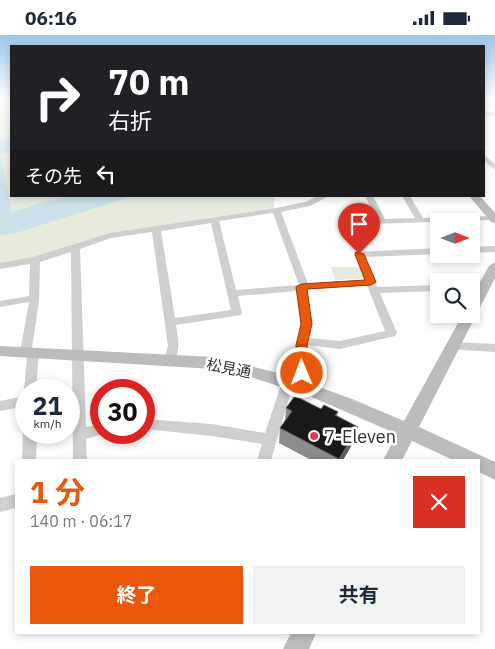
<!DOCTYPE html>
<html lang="ja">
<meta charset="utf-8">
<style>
body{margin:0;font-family:"IBM Plex Sans","Noto Sans JP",sans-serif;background:#f2f2f3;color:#1f2937;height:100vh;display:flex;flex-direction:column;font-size:19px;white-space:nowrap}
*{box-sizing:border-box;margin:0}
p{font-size:16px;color:#747a83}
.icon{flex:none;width:28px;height:28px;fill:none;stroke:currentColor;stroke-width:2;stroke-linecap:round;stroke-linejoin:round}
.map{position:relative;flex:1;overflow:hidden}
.sheet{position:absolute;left:15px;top:424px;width:465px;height:175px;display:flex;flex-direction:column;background:#fff;border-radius:0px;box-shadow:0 2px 8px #0003}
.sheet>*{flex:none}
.guide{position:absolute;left:10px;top:10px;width:475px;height:152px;border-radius:0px;box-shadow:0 2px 8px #0003;background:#202124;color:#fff;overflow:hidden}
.needle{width:32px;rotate:90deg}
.tools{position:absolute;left:430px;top:178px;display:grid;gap:10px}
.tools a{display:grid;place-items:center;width:50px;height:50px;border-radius:0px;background:#fff;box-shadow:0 2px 8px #0003;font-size:25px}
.speed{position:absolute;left:15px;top:344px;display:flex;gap:10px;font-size:25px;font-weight:700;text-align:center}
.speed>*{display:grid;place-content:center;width:65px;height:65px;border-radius:50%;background:#fff;box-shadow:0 2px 8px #0003;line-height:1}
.speed small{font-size:12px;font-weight:400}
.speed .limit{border:8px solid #d22;background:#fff;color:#111}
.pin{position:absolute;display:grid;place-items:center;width:42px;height:42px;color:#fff;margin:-51px -21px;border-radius:50% 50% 50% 0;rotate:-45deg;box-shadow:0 0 5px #0007}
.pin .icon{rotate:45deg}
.me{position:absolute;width:55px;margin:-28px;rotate:359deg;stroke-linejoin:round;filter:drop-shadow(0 0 4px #0008)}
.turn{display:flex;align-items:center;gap:18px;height:105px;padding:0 15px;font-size:22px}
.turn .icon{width:65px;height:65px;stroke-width:2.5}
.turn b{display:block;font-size:35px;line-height:42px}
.then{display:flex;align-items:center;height:48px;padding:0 15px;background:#0003;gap:10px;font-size:19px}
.round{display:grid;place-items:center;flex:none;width:52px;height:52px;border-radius:0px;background:#f2f2f3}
.overview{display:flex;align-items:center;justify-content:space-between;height:85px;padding:0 15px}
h1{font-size:30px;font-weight:700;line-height:38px;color:#ea580c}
.primary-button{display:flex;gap:10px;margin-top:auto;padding:10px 15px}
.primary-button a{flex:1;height:58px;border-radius:0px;background:#ea580c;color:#fff;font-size:20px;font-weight:700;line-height:58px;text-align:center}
.primary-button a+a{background:#f2f2f3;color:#1f2937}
.status{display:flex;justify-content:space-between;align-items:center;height:35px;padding:0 25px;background:#fff;direction:ltr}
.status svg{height:14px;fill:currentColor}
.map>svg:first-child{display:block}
.green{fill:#e6ebde}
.water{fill:#cbe2eb}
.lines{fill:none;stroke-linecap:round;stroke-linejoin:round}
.street{fill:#cfcfcf;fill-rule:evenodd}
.secondary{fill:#bcbcbc;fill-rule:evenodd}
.wall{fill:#8c8c8c}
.shaded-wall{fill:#5e5e5e}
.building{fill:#191919;stroke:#5e5e5e}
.route{fill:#ea580c;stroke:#983908}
.poi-dot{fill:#e33a59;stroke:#fff;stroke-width:2}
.labels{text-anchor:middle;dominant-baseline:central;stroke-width:5;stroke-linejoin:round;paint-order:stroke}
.street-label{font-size:15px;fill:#323232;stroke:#fff}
.near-poi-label{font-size:18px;fill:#323232;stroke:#fff;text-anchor:start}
</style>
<div class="status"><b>06:16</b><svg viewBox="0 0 49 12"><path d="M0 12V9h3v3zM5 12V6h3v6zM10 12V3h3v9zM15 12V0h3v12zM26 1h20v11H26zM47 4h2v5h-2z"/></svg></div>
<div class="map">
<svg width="495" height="614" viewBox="0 0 495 614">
<rect width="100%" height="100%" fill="#fff"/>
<g class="green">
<path d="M 0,65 L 11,65 L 11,161 L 275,161 L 274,173 L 108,199 L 30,224 L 0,229 Z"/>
<path d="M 331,232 L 360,232 L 364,241 L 360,244 L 335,245 Z"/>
</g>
<path class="water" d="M 0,102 L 11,106 L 11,115 L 0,120 L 12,177 L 66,161 L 133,161 L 16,198 L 0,200 Z"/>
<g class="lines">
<g class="street">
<path d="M 484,65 L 490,65 L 495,69 L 495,74 Z"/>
<path d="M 484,120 L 495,129 L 495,135 L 484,126 Z"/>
<path d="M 318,161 L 329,161 L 310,171 L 281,177 L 308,249 L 364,245 L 354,219 L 356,217 L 439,213 L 439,219 L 365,222 L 377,252 L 439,250 L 439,256 L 380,258 L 397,298 L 395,301 L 340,314 L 308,310 L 308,338 L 300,352 L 292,353 L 271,425 L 257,425 L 262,409 L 212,401 L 144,394 L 144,384 L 212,389 L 265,398 L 282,347 L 284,344 L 288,342 L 293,344 L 296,338 L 296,310 L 301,289 L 297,256 L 238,261 L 242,278 L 241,280 L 176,290 C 178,304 181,314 174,327 L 166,327 L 164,324 L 168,311 L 152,197 L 111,203 L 80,214 L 86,392 L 101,389 L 101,398 L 106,398 L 86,404 L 87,425 L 73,425 L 71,217 L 40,227 L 39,266 L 32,313 L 37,314 L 39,317 L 36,355 L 26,355 L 26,359 L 24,355 L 27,321 L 22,320 L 20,317 L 29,267 L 0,272 L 0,266 L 29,261 L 30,229 L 0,234 L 0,228 L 33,222 L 110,198 L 276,173 L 305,167 ZM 273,178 L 299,250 L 236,255 L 219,186 ZM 211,188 L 231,275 L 175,283 L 161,196 ZM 367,250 L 385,296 L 340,306 L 309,303 L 311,289 L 306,255 Z"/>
<path d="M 365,161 L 373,161 L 385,184 L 415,183 L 402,161 L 410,161 L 423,183 L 493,181 L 495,181 L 495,185 L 339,190 L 339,186 L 342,186 L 377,184 Z"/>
<path d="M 495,211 L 495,217 L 471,218 L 471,212 Z"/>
<path d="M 471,248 L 485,248 L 490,251 L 485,254 L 471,254 Z"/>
<path d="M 452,307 L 495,309 L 495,317 L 448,314 L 446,311 Z"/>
<path d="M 26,361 L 26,371 L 0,376 L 0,366 Z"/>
<path d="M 25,394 L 26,398 L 37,398 L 36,425 L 22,425 L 23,398 Z"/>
<path d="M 16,459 L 16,473 L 0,477 L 0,463 Z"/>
</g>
<g class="secondary">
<rect x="484" y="77" width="11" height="4"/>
<path d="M 469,161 L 480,161 L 495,178 L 495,188 L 491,187 Z"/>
<path d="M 495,227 L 495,243 L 419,392 L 495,427 L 495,445 L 479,437 L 479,425 L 453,425 L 412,406 L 402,425 L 383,425 L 397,399 L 307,360 L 247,341 L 213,334 L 0,321 L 0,311 L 213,322 L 286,340 L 352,364 L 404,386 L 463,279 L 471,279 L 471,263 L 489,231 Z"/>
<path d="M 291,598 L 316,598 L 309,614 L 283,614 Z"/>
</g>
</g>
<path class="wall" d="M 286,373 L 321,374 L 338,377 L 337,381 L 354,406 L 343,425 L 311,425 L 279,408 L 280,393 L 285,387 Z"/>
<path class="shaded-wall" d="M 358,392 L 354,406 L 343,425 L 339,425 Z"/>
<path class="building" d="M 295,361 L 321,374 L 324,370 L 338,377 L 335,380 L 358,392 L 339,424 L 280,393 L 292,376 L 286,373 Z"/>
<linearGradient id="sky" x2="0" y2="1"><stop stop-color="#9cc6e9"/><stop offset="0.43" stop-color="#fff"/><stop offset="1" stop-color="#fff" stop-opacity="0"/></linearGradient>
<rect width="495" height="151" fill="url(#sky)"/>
<path class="route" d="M 356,217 L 364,219 L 376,247 L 371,250 L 307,254 L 312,289 L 307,310 L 308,338 L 306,342 L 298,342 L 296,310 L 301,289 L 296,252 L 301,249 L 365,245 L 355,219 Z"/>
<circle class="poi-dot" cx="314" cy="401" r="5"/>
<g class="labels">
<g class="street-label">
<text transform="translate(229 333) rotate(11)">松見通</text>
</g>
<g class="near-poi-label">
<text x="324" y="401">7-Eleven</text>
</g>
</g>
</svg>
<div class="tools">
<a><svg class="needle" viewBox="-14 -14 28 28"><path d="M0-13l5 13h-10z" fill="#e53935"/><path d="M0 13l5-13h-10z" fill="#747a83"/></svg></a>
<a><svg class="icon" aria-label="search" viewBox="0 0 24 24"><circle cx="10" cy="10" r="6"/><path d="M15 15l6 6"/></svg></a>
</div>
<div class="speed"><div>21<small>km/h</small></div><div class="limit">30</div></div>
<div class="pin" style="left:359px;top:219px;background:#d93025"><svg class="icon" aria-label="arrive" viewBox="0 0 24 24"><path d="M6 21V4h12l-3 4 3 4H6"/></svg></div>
<svg class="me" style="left:302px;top:338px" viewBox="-20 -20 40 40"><circle r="17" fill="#ea580c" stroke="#fff" stroke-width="3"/><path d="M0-11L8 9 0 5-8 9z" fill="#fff"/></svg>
<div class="guide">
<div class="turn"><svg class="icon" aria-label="right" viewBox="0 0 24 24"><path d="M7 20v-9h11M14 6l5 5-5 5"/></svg><div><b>70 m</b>右折</div></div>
<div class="then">その先<svg class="icon" aria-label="left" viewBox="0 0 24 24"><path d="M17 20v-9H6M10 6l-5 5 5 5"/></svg></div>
</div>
<section class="sheet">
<div class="overview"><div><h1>1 分</h1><p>140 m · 06:17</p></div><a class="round" style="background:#d93025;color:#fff"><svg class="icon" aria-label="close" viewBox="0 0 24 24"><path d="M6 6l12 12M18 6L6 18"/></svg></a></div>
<div class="primary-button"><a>終了</a><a>共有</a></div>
</section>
</div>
